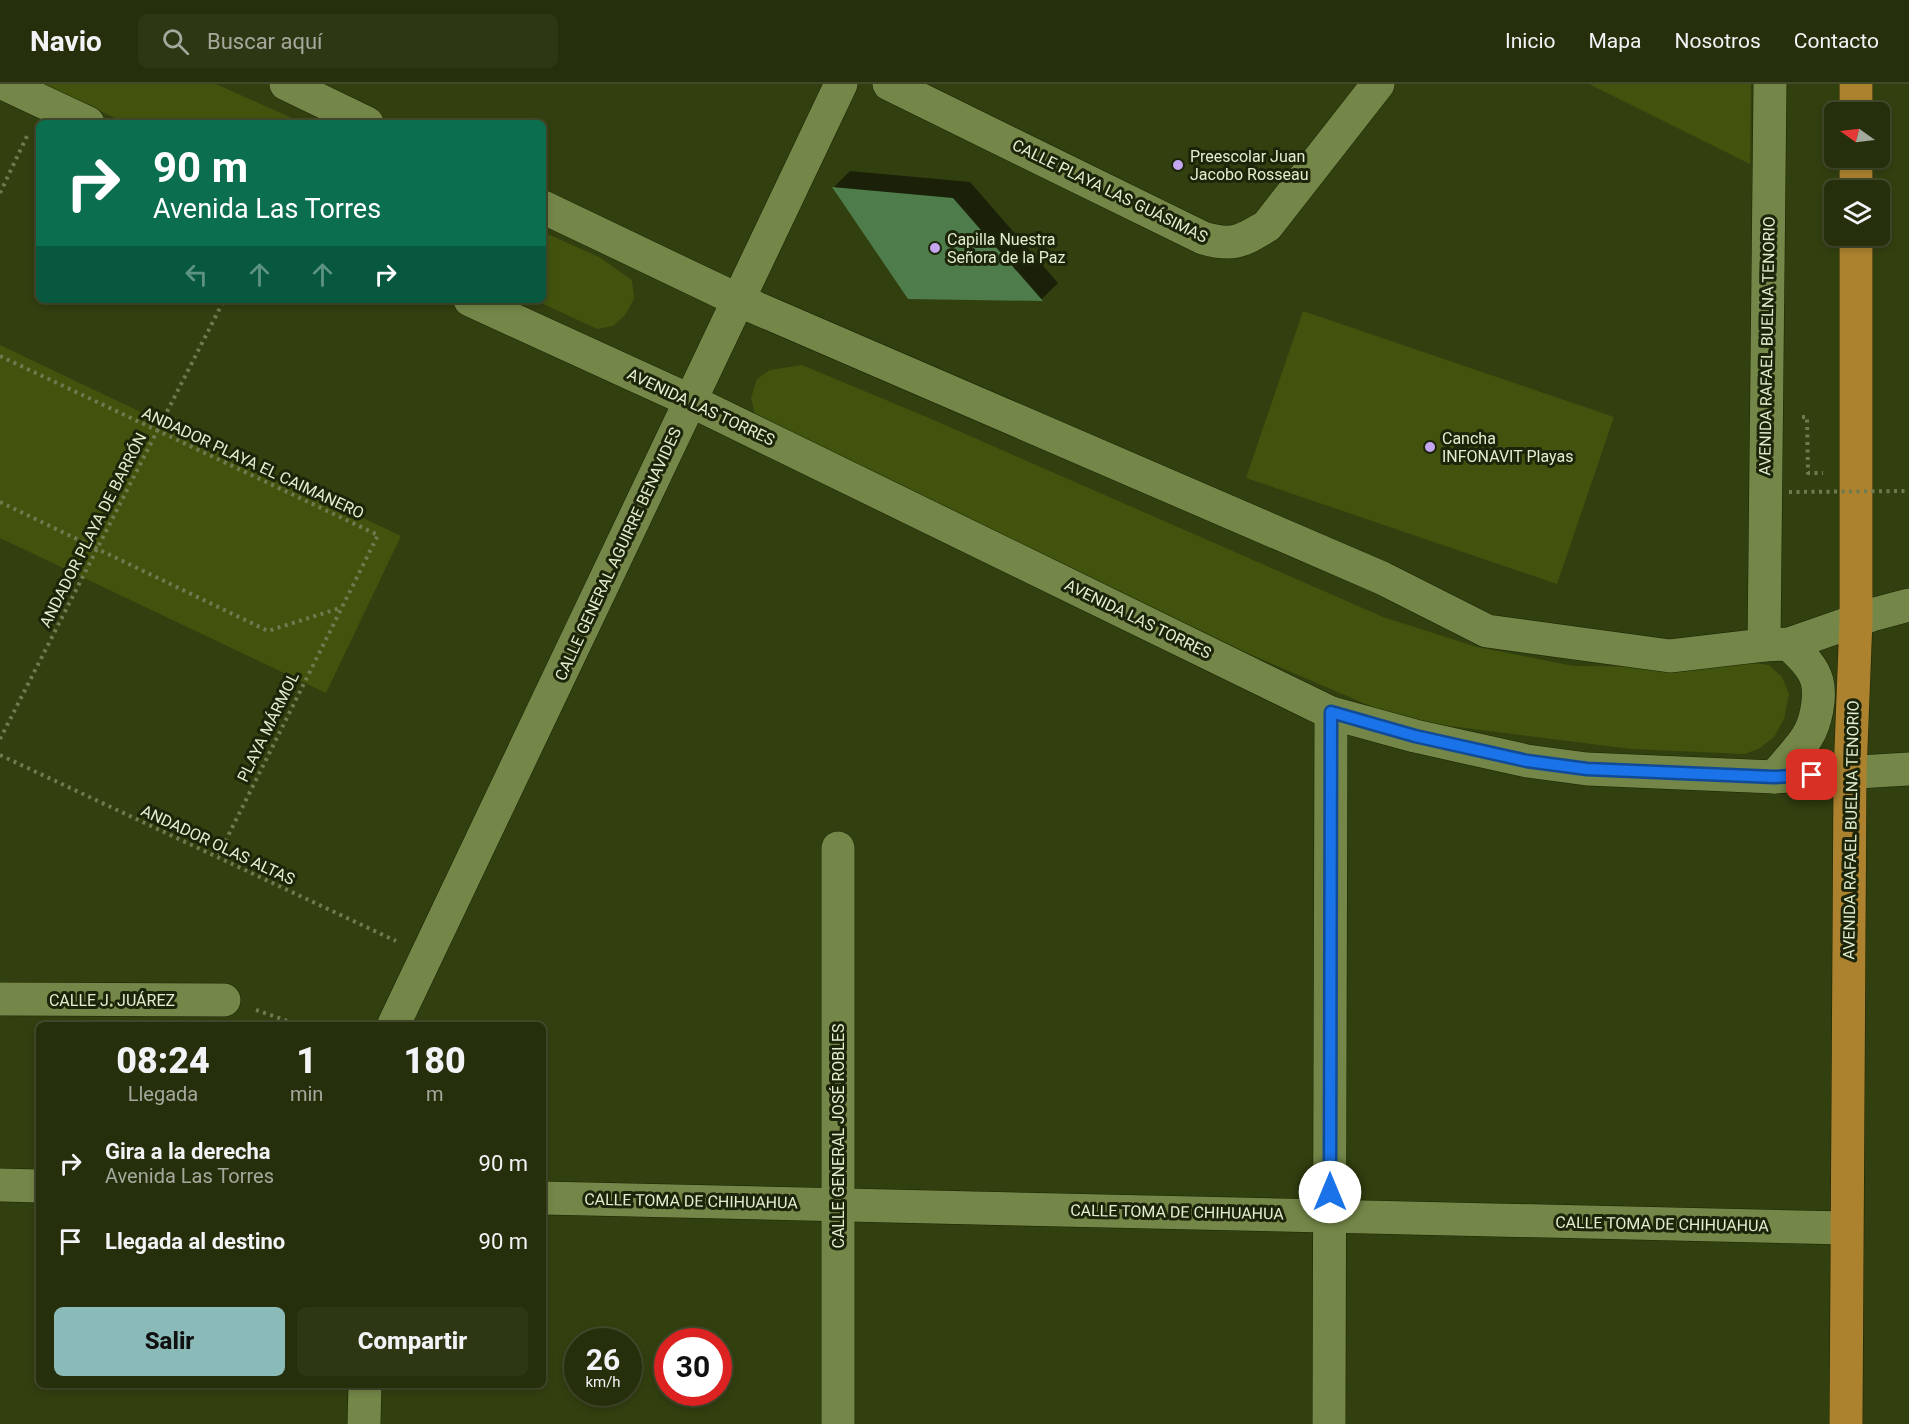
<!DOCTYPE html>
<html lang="es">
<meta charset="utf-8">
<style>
body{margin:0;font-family:Roboto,sans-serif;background:#2e3714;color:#f1f3f6;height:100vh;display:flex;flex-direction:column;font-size:22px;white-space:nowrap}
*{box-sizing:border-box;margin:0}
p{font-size:20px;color:#a4a99d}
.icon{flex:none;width:33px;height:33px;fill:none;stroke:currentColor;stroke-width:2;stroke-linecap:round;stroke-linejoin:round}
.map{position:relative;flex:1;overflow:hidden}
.sheet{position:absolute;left:36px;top:938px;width:510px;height:366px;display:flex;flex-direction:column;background:#262f0b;border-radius:9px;box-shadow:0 3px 9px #0003,0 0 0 2px #424a2c}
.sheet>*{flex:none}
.banner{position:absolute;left:36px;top:36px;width:510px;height:183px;border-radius:9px;box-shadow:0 3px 9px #0003,0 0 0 2px #424a2c;background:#0b6e4f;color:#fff;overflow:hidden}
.needle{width:39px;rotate:284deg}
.fabs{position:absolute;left:1824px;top:18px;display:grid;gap:12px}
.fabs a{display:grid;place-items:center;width:66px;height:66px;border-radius:9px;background:#262f0b;box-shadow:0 3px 9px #0003,0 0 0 2px #424a2c;font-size:30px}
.speed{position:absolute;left:564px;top:1244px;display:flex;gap:12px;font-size:30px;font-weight:700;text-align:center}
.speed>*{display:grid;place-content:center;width:78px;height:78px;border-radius:50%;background:#262f0b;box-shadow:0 3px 9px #0003,0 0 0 2px #424a2c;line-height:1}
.speed small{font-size:15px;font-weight:400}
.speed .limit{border:9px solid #d22;background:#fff;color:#111}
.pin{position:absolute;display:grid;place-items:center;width:51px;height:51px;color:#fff;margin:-26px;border-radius:12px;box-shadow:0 3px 9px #0006}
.me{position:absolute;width:66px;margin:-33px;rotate:0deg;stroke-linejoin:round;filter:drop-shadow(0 0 4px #0008)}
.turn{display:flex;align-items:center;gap:21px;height:126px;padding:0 18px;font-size:27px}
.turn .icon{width:78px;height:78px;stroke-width:2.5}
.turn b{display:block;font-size:42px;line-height:51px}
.lanes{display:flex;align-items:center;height:57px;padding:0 18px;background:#0003;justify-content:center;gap:30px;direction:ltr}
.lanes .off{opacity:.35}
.eta{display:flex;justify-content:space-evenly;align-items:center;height:102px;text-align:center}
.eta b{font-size:36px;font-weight:800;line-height:42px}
.cta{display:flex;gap:12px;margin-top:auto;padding:12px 18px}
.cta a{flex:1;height:69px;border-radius:9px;background:#8bbbb9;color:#111;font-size:24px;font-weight:800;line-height:69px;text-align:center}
.cta a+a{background:#2e3714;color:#f1f3f6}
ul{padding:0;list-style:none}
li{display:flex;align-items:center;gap:18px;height:78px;padding:0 18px}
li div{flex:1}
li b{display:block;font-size:22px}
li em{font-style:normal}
header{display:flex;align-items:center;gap:36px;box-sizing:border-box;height:84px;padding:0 30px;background:#262f0b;border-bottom:2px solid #424a2c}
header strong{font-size:28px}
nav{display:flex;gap:33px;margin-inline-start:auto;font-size:21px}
.search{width:420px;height:54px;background:#2e3714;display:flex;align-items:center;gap:15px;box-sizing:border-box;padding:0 21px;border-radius:9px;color:#a4a99d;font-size:22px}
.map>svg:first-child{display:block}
.green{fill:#42530e}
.shadow{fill:#0007}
.building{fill:#4e7c4b}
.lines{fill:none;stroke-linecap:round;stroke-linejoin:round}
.minor-casing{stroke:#1c2404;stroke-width:34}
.tertiary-casing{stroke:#1c2404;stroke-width:34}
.primary-casing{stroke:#1c2404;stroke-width:34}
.path{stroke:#6e7b50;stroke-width:4;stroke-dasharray:3 4.5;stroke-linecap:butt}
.minor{stroke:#748748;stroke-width:33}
.tertiary{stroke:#748748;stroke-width:33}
.primary{stroke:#ac822f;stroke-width:33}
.path-bridge{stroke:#6e7b50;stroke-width:4;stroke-dasharray:3 4.5;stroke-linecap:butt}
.route-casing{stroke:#114b97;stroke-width:15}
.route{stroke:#1a73e8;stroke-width:10}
.poi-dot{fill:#c5a7f1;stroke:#1c2409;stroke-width:2}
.labels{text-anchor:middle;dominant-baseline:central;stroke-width:6;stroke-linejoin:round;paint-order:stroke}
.poi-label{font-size:16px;fill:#e2eecd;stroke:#1c2409;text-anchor:start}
.street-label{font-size:16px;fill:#e2eecd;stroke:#1c2409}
</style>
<header>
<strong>Navio</strong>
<div class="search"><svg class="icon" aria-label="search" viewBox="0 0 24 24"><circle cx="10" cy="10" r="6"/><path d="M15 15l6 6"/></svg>Buscar aquí</div>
<nav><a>Inicio</a><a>Mapa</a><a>Nosotros</a><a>Contacto</a></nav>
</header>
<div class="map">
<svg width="1909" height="1340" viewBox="0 0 1909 1340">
<rect width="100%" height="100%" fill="#323f0f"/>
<g class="green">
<path d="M 41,0 L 216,0 L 303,39 L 126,39 Z"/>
<path d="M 1589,0 L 1751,0 L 1750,80 Z"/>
<path d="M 543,148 L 599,173 L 632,196 L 634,215 L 625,231 L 613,242 L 597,245 L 535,216 L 543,216 Z"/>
<path d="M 1303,227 L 1614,333 L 1557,500 L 1246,394 Z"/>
<path d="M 0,261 L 401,452 L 326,609 L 0,454 Z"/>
<path d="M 802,281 L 929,334 L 1383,533 L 1477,563 L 1574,582 L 1710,583 L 1746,578 L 1769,581 L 1782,593 L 1789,610 L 1784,635 L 1774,653 L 1760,664 L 1745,670 L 1631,665 L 1403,636 L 820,386 L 756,334 L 751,314 L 757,295 L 770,286 Z"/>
</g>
<path class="shadow" d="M 850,87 L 970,98 L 1058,199 L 1042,215 L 908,213 L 834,103 Z"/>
<path class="building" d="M 832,103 L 953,114 L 1043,217 L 908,215 Z"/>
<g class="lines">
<g class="minor-casing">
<g id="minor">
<path d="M 889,0 L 1203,154 C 1233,163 1242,157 1267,142 L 1378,0"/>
<path d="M 1764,561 L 1770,0"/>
<path d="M 0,915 L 224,916"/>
<path d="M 394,940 L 841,0"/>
<path d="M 0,1101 L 39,1102"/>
<path d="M 543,1114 L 1846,1144"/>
<path d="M 364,1340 L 365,1300"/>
<path d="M 838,1340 L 838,764"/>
<path d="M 1329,1340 L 1331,629"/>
</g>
</g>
<g class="tertiary-casing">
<g id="tertiary">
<path d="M 5,0 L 88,39"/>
<path d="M 286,0 L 367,39"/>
<path d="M 543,123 L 738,216 L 1382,494 L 1487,547 L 1670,572 L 1764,561 L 1789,560 L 1875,530 L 1909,521"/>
<path d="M 470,216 L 691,317 L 1331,629 L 1415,652 L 1527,677 L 1587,685 L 1774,693 L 1909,685"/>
<path d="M 1774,693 C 1785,680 1798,667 1807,653 C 1816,639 1821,613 1817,597 C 1813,582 1800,571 1789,560"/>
</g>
</g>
<g class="primary-casing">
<g id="primary">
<path d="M 1856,0 L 1856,28"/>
<path d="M 1856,74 L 1856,106"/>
<path d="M 1846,1340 L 1850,690 L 1856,536 L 1856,152"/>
</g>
</g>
<g class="path">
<path d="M 0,109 L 28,50"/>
<path d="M 0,272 L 378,451 L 217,774"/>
<path d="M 1802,333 L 1807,333 L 1808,389 L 1823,389"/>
<path d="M 0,418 L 268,547 L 340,524"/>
<path d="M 0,655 L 224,216"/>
<path d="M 0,671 L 396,857"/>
<path d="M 256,926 L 285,936 L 291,940"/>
</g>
<use href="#minor" class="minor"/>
<use href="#tertiary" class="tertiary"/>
<use href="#primary" class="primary"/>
<path class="path-bridge" d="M 1789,408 L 1909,407"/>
</g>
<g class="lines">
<g class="route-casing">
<path id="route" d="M 1330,1108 L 1331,628 L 1415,652 L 1527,677 L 1587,685 L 1774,693 L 1812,691"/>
</g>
<use href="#route" class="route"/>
</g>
<g class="poi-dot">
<circle cx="1178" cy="81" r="6"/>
<circle cx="935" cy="164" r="6"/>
<circle cx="1430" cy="363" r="6"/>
</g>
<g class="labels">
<g class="poi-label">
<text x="1190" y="72">Preescolar Juan<tspan x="1190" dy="18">Jacobo Rosseau</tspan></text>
<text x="947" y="155">Capilla Nuestra<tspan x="947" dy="18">Señora de la Paz</tspan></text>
<text x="1442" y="354">Cancha<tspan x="1442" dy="18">INFONAVIT Playas</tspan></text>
</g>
<g class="street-label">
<text transform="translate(1110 107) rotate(26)">CALLE PLAYA LAS GUÁSIMAS</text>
<text transform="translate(1767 262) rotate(-89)">AVENIDA RAFAEL BUELNA TENORIO</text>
<text transform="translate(701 323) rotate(25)">AVENIDA LAS TORRES</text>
<text transform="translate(253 379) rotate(25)">ANDADOR PLAYA EL CAIMANERO</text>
<text transform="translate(93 446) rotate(-63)">ANDADOR PLAYA DE BARRÓN</text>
<text transform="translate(618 470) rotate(-65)">CALLE GENERAL AGUIRRE BENAVIDES</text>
<text transform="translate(1138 535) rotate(26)">AVENIDA LAS TORRES</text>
<text transform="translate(268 643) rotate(-64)">PLAYA MÁRMOL</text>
<text transform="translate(1851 746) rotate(-89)">AVENIDA RAFAEL BUELNA TENORIO</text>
<text transform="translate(218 761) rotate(25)">ANDADOR OLAS ALTAS</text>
<text x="112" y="916">CALLE J. JUÁREZ</text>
<text transform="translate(838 1052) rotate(-90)">CALLE GENERAL JOSÉ ROBLES</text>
<text transform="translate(691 1117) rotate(1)">CALLE TOMA DE CHIHUAHUA</text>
<text transform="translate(1177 1128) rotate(1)">CALLE TOMA DE CHIHUAHUA</text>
<text transform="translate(1662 1140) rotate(1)">CALLE TOMA DE CHIHUAHUA</text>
</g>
</g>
</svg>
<div class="fabs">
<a><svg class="needle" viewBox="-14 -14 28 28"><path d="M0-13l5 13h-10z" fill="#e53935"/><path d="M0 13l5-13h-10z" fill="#a4a99d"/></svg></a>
<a><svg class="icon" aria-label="layers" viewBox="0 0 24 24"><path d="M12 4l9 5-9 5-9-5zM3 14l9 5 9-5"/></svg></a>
</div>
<div class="speed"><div>26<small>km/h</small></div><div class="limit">30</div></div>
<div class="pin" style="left:1812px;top:691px;background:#d93025"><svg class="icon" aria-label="arrive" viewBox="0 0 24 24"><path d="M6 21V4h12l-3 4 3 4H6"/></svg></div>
<svg class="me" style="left:1330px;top:1108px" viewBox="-20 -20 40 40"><circle r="19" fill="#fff"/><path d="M0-13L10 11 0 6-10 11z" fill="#1a73e8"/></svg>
<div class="banner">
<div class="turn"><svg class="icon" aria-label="right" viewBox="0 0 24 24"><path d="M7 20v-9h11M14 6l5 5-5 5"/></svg><div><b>90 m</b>Avenida Las Torres</div></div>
<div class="lanes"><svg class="icon off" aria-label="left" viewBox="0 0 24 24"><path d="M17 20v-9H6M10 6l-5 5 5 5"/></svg><svg class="icon off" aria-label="ahead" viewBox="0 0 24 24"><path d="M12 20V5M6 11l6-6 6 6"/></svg><svg class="icon off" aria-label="ahead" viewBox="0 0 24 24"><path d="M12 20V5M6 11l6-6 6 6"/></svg><svg class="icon" aria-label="right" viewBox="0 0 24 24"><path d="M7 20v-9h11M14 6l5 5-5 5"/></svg></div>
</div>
<section class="sheet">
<div class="eta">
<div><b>08:24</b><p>Llegada</p></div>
<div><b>1</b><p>min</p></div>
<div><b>180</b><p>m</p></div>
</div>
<ul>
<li><svg class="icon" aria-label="right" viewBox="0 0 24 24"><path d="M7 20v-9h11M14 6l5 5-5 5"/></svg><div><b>Gira a la derecha</b><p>Avenida Las Torres</p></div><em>90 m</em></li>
<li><svg class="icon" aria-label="arrive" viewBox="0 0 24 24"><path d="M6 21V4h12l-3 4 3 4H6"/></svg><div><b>Llegada al destino</b></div><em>90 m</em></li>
</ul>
<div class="cta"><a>Salir</a><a>Compartir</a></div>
</section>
</div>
